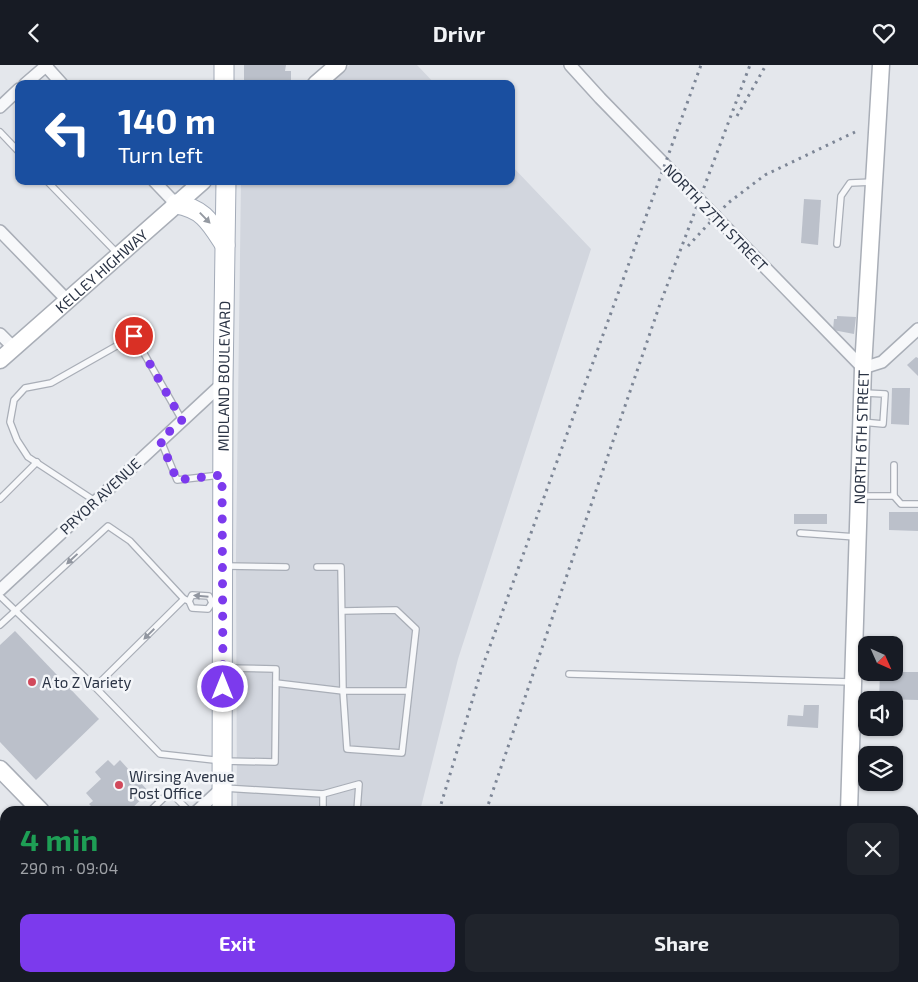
<!DOCTYPE html>
<meta charset="utf-8">
<style>
body{margin:0;font-family:"Exo 2",sans-serif;background:#20242c;color:#f1f3f6;height:100vh;display:flex;flex-direction:column;font-size:19px;white-space:nowrap}
*{box-sizing:border-box;margin:0}
p{font-size:16px;color:#9ea1a6}
.icon{flex:none;width:28px;height:28px;fill:none;stroke:currentColor;stroke-width:2;stroke-linecap:round;stroke-linejoin:round}
.map{position:relative;flex:1;overflow:hidden}
.sheet{position:absolute;left:0px;top:741px;width:919px;height:176px;display:flex;flex-direction:column;background:#171b24;border-radius:15px 15px 0 0;box-shadow:0 1px 4px #0004}
.sheet>*{flex:none}
.banner{position:absolute;left:15px;top:15px;width:500px;height:105px;border-radius:10px;box-shadow:0 1px 4px #0004;background:#1a4fa0;color:#fff;overflow:hidden}
.needle{width:32px;rotate:135deg}
.fabs{position:absolute;left:858px;top:571px;display:grid;gap:10px}
.fabs a{display:grid;place-items:center;width:45px;height:45px;border-radius:10px;background:#171b24;box-shadow:0 1px 4px #0004;font-size:25px}
.pin{position:absolute;display:grid;place-items:center;width:42px;height:42px;color:#fff;margin:-21px;border:2px solid #fff;border-radius:50%;box-shadow:0 1px 5px #0007}
.me{position:absolute;width:55px;margin:-28px;rotate:0deg;stroke-linejoin:round;filter:drop-shadow(0 0 4px #0008)}
.turn{display:flex;align-items:center;gap:18px;height:105px;padding:0 20px;font-size:22px}
.turn .icon{width:65px;height:65px;stroke-width:2.5}
.turn b{display:block;font-size:35px;line-height:42px}
.round{display:grid;place-items:center;flex:none;width:52px;height:52px;border-radius:10px;background:#20242c}
.headline{display:flex;align-items:center;justify-content:space-between;height:85px;padding:0 20px}
h1{font-size:30px;font-weight:700;line-height:38px;color:#1e9e55}
.primary-button{display:flex;gap:10px;margin-top:auto;padding:10px 20px}
.primary-button a{flex:1;height:58px;border-radius:10px;background:#7c3aed;color:#fff;font-size:20px;font-weight:700;line-height:58px;text-align:center}
.primary-button a+a{background:#20242c;color:#f1f3f6}
header{display:flex;justify-content:space-between;align-items:center;height:65px;padding:0 20px;background:#171b24;font-size:22px;font-weight:700}
.map>svg:first-child{display:block}
.built{fill:#d2d6de}
.building{fill:#bbc0ca}
.lines{fill:none;stroke-linecap:round;stroke-linejoin:round}
.lane-casing{stroke:#a9aeb7;stroke-width:8}
.street-casing{stroke:#a9aeb7;stroke-width:14}
.secondary-casing{stroke:#a9aeb7;stroke-width:19}
.primary-casing{stroke:#a3abb8;stroke-width:21}
.lane{stroke:#f7f8fa;stroke-width:5.5}
.street{stroke:#f7f8fa;stroke-width:11}
.secondary{stroke:#fff;stroke-width:16}
.primary{stroke:#fff;stroke-width:19}
.rail{stroke:#7d8696;stroke-width:3;stroke-dasharray:2.5 5;stroke-linecap:butt}
.oneway{fill:#959aa2}
.oneway2{fill:#9196a0}
.route{stroke:#7c3aed;stroke-width:9;stroke-dasharray:0 16.2}
.poi-dot{fill:#d1495b;stroke:#f4f6f9;stroke-width:2}
.labels{text-anchor:middle;dominant-baseline:central;stroke-width:5;stroke-linejoin:round;paint-order:stroke}
.street-label{font-size:15px;fill:#2b3445;stroke:#f4f6f9}
.poi-label{font-size:15px;fill:#2b3445;stroke:#f4f6f9;text-anchor:start}
</style>
<header><svg class="icon" aria-label="back" viewBox="0 0 24 24"><path d="M15 5l-7 7 7 7"/></svg>Drivr<svg class="icon" aria-label="heart" viewBox="0 0 24 24"><path d="M12 20l-8-8c-3-5 5-10 8-4 3-6 11-1 8 4z"/></svg></header>
<div class="map">
<svg width="918" height="917" viewBox="0 0 918 917">
<rect width="100%" height="100%" fill="#e4e7ec"/>
<g class="built">
<path d="M 350,0 L 417,0 L 435,19 L 328,19 Z"/>
<path d="M 511,100 L 591,184 L 458,594 L 420,746 L 237,746 L 236,489 L 241,116 L 511,116 Z"/>
<path d="M 238,913 L 378,913 L 377,917 L 238,917 Z"/>
</g>
<g class="building">
<path d="M 244,0 L 286,0 L 285,6 L 291,6 L 291,15 L 244,15 Z"/>
<path d="M 804,134 L 821,135 L 818,180 L 801,178 Z"/>
<path d="M 837,251 L 856,252 L 854,269 L 833,265 L 834,254 L 837,254 Z"/>
<path d="M 916,292 L 918,293 L 918,311 L 907,300 Z"/>
<path d="M 892,323 L 910,323 L 909,360 L 891,359 Z"/>
<path d="M 889,447 L 918,447 L 918,466 L 889,465 Z"/>
<rect x="794" y="449" width="33" height="10"/>
<path d="M 15,566 L 99,654 L 36,715 L 0,677 L 0,580 Z"/>
<path d="M 894,607 L 918,607 L 918,635 L 879,634 L 880,608 Z"/>
<path d="M 804,640 L 819,640 L 818,663 L 787,661 L 788,650 L 803,651 Z"/>
<path d="M 108,695 L 114,701 L 120,695 L 149,727 L 129,746 L 96,746 L 89,739 L 93,736 L 86,728 L 101,714 L 95,707 Z"/>
<path d="M 770,741 L 784,742 L 784,746 L 757,746 L 757,742 L 770,743 Z"/>
<path d="M 489,912 L 498,912 L 504,914 L 503,917 L 488,917 Z"/>
<path d="M 555,912 L 565,912 L 564,917 L 554,917 Z"/>
<rect x="616" y="912" width="19" height="5"/>
<rect x="681" y="912" width="16" height="5"/>
<path d="M 738,912 L 752,912 L 752,917 L 737,917 Z"/>
<path d="M 764,912 L 779,912 L 780,917 L 765,917 Z"/>
</g>
<g class="lines">
<g class="lane-casing">
<g id="lane">
<path d="M 0,67 L 19,87"/>
<path d="M 47,116 L 117,188"/>
<path d="M 837,179 L 841,131 L 850,118 L 873,117"/>
<path d="M 862,357 L 883,359 L 885,329 L 865,328"/>
<path d="M 161,376 L 177,415 L 220,410"/>
<path d="M 861,431 L 894,431 L 894,400"/>
<path d="M 894,431 L 901,439 L 918,439"/>
<path d="M 0,434 L 37,397"/>
<path d="M 95,436 L 28,392 L 17,375 L 10,357 L 14,335 L 25,323 L 51,318 L 134,271 L 182,355"/>
<path d="M 800,468 L 856,472"/>
<path d="M 226,501 L 286,502"/>
<path d="M 0,531 L 95,622 L 160,689 L 223,696 L 275,697 L 276,604 L 225,603"/>
<path d="M 189,536 L 192,530 L 209,531 L 212,538"/>
<path d="M 343,546 L 396,545 L 416,564 L 402,688 L 347,684 L 343,626 L 409,626"/>
<path d="M 0,560 L 108,461 L 130,476 L 184,534 L 189,536 L 192,543 L 208,544 L 212,538"/>
<path d="M 569,609 L 851,617"/>
<path d="M 276,618 L 343,626 L 341,502 L 317,502"/>
<path d="M 95,622 L 184,534"/>
<path d="M 224,723 L 323,729 L 359,719 L 357,746"/>
<path d="M 150,746 L 170,727 L 189,746"/>
<path d="M 323,746 L 323,729"/>
<path d="M 0,832 L 5,827"/>
<path d="M 129,917 L 134,912"/>
<path d="M 307,917 L 308,912"/>
</g>
</g>
<g class="street-casing">
<g id="street">
<path d="M 45,0 L 62,19"/>
<path d="M 570,0 L 600,33 L 863,303 L 882,297 L 918,264"/>
<path d="M 25,19 L 47,0"/>
<path d="M 0,42 L 19,24"/>
<path d="M 154,116 L 176,139"/>
<path d="M 0,166 L 67,235"/>
<path d="M 0,269 L 14,283"/>
<path d="M 0,525 L 223,318"/>
<path d="M 197,746 L 222,723"/>
<path d="M 914,847 L 918,852"/>
<path d="M 657,912 L 657,917"/>
<path d="M 15,917 L 20,912"/>
<path d="M 527,917 L 528,912"/>
</g>
</g>
<g class="secondary-casing">
<g id="secondary">
<path d="M 316,19 L 338,0"/>
<path id="s1" d="M 0,295 L 203,116"/>
<path d="M 0,704 L 41,746"/>
<path id="s2" d="M 849,746 L 863,303 L 881,0"/>
<path d="M 205,912 L 213,917"/>
<path d="M 848,917 L 848,912"/>
</g>
</g>
<g class="primary-casing">
<g id="primary">
<path d="M 224,19 L 224,0"/>
<path d="M 176,139 C 204,144 210,157 225,180"/>
<path id="s3" d="M 222,746 L 223,318 L 226,116"/>
<path d="M 224,912 L 224,917"/>
</g>
</g>
<use href="#lane" class="lane"/>
<use href="#street" class="street"/>
<use href="#secondary" class="secondary"/>
<use href="#primary" class="primary"/>
<g class="rail">
<path d="M 737,51 L 766,0"/>
<path d="M 688,181 L 728,138 L 765,110 L 855,67"/>
<path d="M 439,746 L 482,603 L 701,0"/>
<path d="M 486,746 L 659,242 L 750,0"/>
<path d="M 395,917 L 396,912"/>
<path d="M 441,917 L 442,912"/>
</g>
</g>
<defs><path id="oneway-solid" d="M-6-.8H1V-3.2L6.5 0L1 3.2V.8H-6Z" transform="scale(1.25)"/></defs>
<use class="oneway" href="#oneway-solid" transform="translate(205 153) rotate(46)"/>
<g class="oneway2">
<use href="#oneway-solid" transform="translate(72 494) rotate(137)"/>
<use href="#oneway-solid" transform="translate(201 531) rotate(-175)"/>
<use href="#oneway-solid" transform="translate(149 569) rotate(135)"/>
</g>
<g class="lines">
<path class="route" d="M 134,271 L 182,355 L 160,375 L 177,415 L 222,410 L 223,622"/>
</g>
<g class="poi-dot">
<circle cx="32" cy="617" r="5"/>
<circle cx="119" cy="720" r="5"/>
</g>
<g class="labels">
<g class="street-label">
<text transform="translate(716 152) rotate(46)">NORTH 27TH STREET</text>
<text stroke="none"><textPath href="#s1" startOffset="135">KELLEY HIGHWAY</textPath></text>
<text stroke="none"><textPath href="#s3" startOffset="435">MIDLAND BOULEVARD</textPath></text>
<text stroke="none"><textPath href="#s2" startOffset="374">NORTH 6TH STREET</textPath></text>
<text transform="translate(100 431) rotate(-43)">PRYOR AVENUE</text>
</g>
<g class="poi-label">
<text x="42" y="617">A to Z Variety</text>
<text x="129" y="711">Wirsing Avenue<tspan x="129" dy="17">Post Office</tspan></text>
</g>
</g>
</svg>
<div class="fabs">
<a><svg class="needle" viewBox="-14 -14 28 28"><path d="M0-13l5 13h-10z" fill="#e53935"/><path d="M0 13l5-13h-10z" fill="#9ea1a6"/></svg></a>
<a><svg class="icon" aria-label="sound" viewBox="0 0 24 24"><path d="M4 9h4l5-4v14l-5-4H4zM17 9q2 3 0 6"/></svg></a>
<a><svg class="icon" aria-label="layers" viewBox="0 0 24 24"><path d="M12 4l9 5-9 5-9-5zM3 14l9 5 9-5"/></svg></a>
</div>
<div class="pin" style="left:134px;top:271px;background:#d93025"><svg class="icon" aria-label="arrive" viewBox="0 0 24 24"><path d="M6 21V4h12l-3 4 3 4H6"/></svg></div>
<svg class="me" style="left:223px;top:622px" viewBox="-20 -20 40 40"><circle r="17" fill="#7c3aed" stroke="#fff" stroke-width="3"/><path d="M0-11L8 9 0 5-8 9z" fill="#fff"/></svg>
<div class="banner">
<div class="turn"><svg class="icon" aria-label="left" viewBox="0 0 24 24"><path d="M17 20v-9H6M10 6l-5 5 5 5"/></svg><div><b>140 m</b>Turn left</div></div>
</div>
<section class="sheet">
<div class="headline"><div><h1>4 min</h1><p>290 m · 09:04</p></div><a class="round"><svg class="icon" aria-label="close" viewBox="0 0 24 24"><path d="M6 6l12 12M18 6L6 18"/></svg></a></div>
<div class="primary-button"><a>Exit</a><a>Share</a></div>
</section>
</div>
